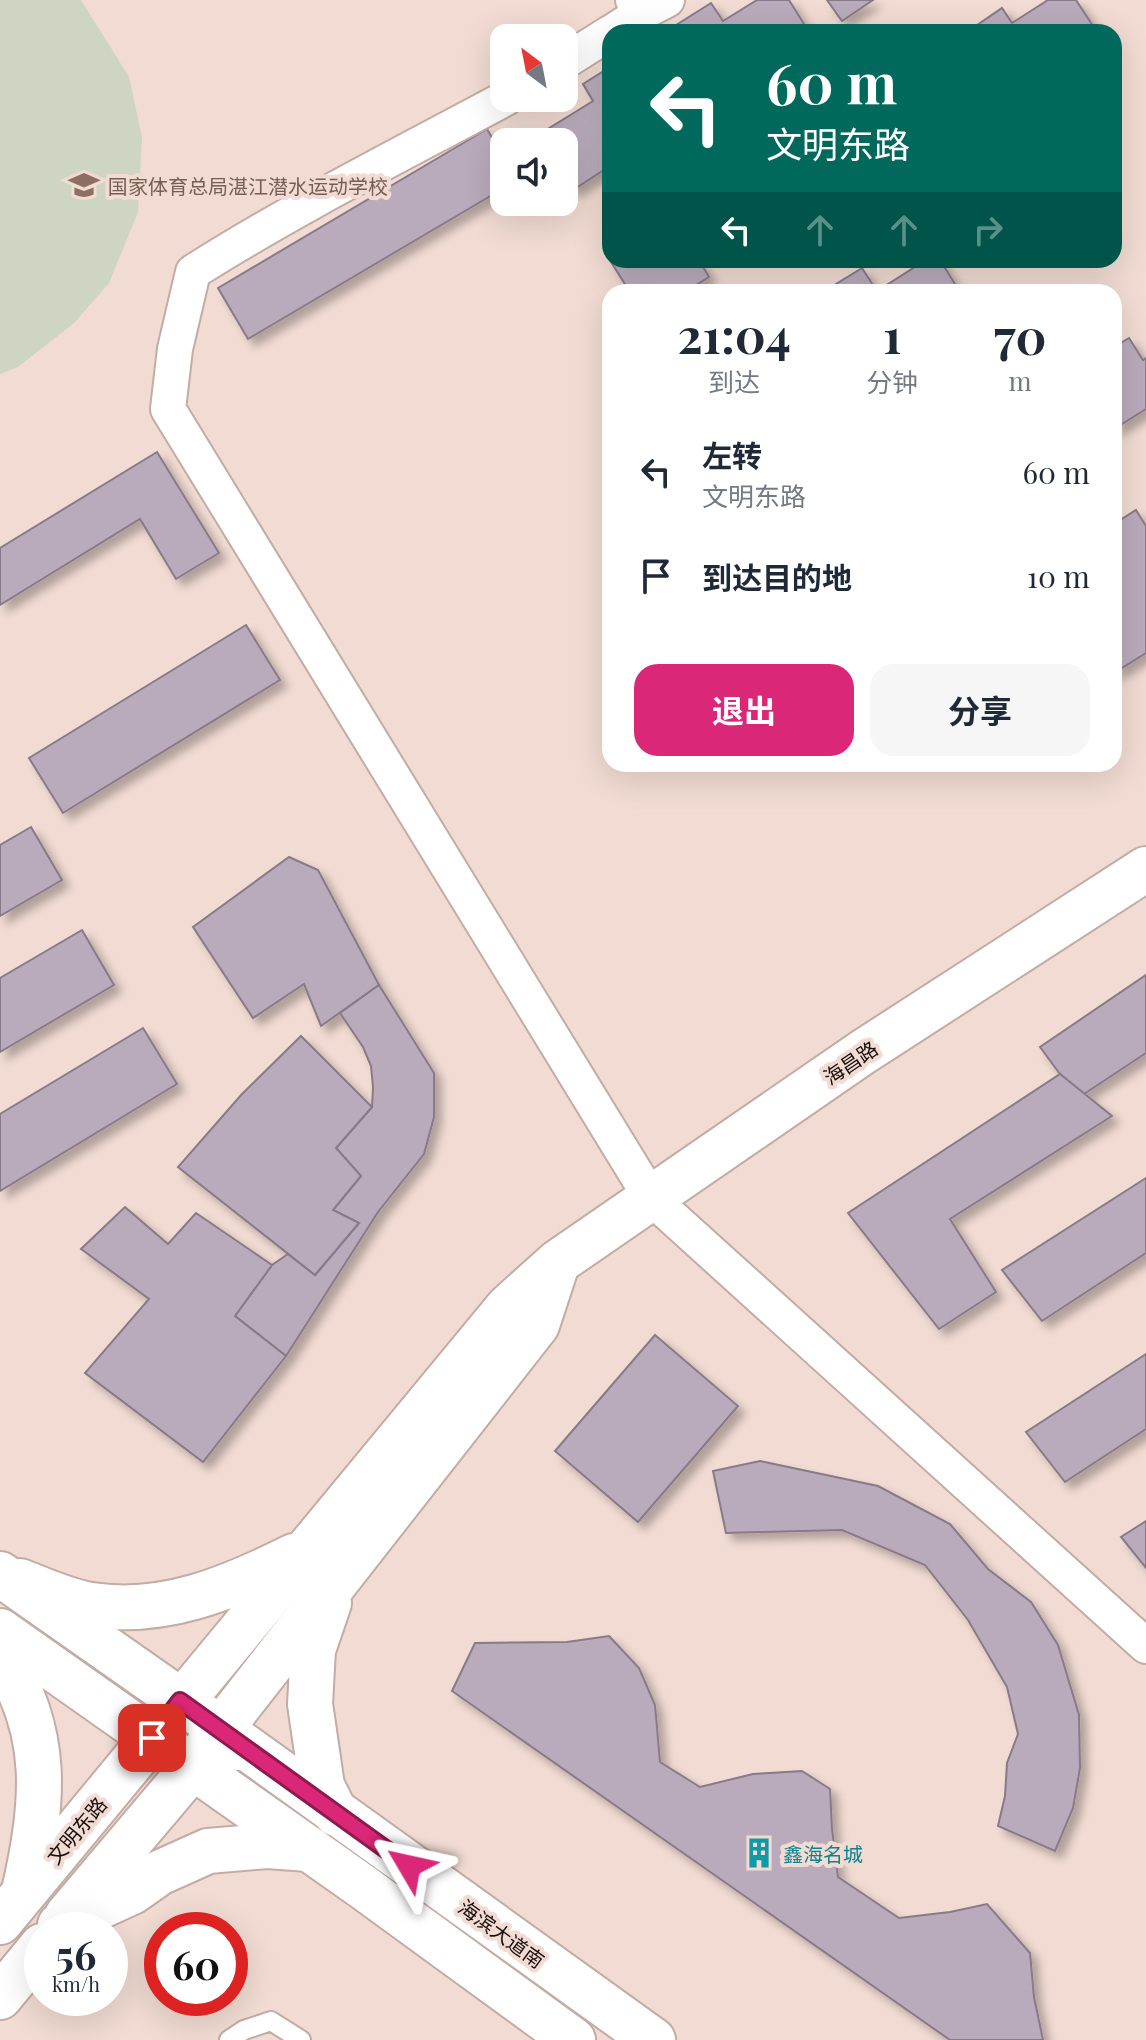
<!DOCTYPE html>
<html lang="zh">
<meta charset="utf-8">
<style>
body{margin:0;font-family:"Playfair Display","Noto Sans SC",serif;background:#f6f6f7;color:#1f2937;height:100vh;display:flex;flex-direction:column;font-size:30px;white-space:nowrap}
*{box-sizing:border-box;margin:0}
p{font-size:26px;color:#747a83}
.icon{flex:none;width:44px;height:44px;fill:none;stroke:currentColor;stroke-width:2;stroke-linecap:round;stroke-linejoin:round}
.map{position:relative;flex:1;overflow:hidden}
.drawer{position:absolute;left:602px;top:284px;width:520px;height:488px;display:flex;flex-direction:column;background:#fff;border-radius:24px;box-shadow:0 8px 32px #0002}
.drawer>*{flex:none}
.top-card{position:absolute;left:602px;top:24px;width:520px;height:244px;border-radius:24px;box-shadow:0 8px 32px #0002;background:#00695c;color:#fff;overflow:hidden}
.needle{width:52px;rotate:328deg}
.tools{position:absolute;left:490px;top:24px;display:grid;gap:16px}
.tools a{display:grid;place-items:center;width:88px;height:88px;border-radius:16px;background:#fff;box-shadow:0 8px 32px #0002;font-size:40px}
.speed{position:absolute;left:24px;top:1912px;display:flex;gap:16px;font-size:40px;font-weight:700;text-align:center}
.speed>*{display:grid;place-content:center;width:104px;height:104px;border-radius:50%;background:#fff;box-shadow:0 8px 32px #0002;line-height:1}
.speed small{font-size:20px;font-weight:400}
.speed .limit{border:12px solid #d22;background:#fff;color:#111}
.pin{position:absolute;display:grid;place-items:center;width:68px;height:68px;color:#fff;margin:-34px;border-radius:16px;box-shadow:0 4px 12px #0006}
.me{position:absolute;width:88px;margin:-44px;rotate:306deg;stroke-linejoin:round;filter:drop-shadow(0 0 6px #0008)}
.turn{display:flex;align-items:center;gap:28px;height:168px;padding:0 32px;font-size:36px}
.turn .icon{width:104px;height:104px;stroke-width:2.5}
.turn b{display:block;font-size:56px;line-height:68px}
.lanes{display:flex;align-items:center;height:76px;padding:0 32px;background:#0003;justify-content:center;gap:40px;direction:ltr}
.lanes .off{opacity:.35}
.eta{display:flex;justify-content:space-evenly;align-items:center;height:136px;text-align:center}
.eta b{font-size:48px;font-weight:700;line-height:56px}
.primary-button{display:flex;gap:16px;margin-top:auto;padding:16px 32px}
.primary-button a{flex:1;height:92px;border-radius:24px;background:#db2777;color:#fff;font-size:32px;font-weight:700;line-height:92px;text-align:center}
.primary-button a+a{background:#f6f6f7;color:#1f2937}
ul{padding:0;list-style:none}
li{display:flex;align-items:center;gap:24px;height:104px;padding:0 32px}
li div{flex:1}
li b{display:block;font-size:30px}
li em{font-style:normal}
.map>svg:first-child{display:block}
.green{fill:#ced5c2}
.building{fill:#b9abbb;stroke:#887a89;stroke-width:2;filter:url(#shadow)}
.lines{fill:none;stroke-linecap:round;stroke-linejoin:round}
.lane-casing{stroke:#c2aca4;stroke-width:22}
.street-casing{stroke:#c2aca4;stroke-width:38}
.secondary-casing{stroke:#c2aca4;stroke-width:48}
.primary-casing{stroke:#c2aca4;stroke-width:48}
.lane{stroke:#fff;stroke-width:18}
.street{stroke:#fff;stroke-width:34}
.secondary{stroke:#fff;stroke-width:44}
.primary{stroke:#fff;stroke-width:44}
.route-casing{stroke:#8e194d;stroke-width:20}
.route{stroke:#db2777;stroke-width:14}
.labels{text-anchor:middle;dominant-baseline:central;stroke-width:8;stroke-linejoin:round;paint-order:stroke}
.education-label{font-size:20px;fill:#785e54;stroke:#f1dbd2;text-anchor:start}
.street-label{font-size:20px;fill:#170f0c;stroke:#f1dbd2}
.culture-label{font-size:20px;fill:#0d838f;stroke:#f1dbd2;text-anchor:start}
</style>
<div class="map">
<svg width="1146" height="2040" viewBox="0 0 1146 2040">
<defs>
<filter id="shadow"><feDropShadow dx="7" dy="7" stdDeviation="4" flood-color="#0004"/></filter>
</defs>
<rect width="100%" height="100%" fill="#f1dbd2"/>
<path class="green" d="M 0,0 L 81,0 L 129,77 L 142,137 L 138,212 L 109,283 L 74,323 L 18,367 L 0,374 Z"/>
<g class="building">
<path d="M 757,0 L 789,0 L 809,32 L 665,32 L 711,3 L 723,21 Z"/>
<path d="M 827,0 L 873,0 L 842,21 Z"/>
<path d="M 1048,0 L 1076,0 L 1097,32 L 967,32 L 1002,8 L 1012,23 Z"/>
<path d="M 610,67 L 610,166 L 573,190 L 564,176 L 564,142 L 543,142 L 538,135 L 593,101 L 583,84 Z"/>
<path d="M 487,129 L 504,158 L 504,188 L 248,339 L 218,288 Z"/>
<path d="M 614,260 L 699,260 L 709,277 L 685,292 L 630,292 L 611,262 Z"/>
<path d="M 926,260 L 940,260 L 960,292 L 823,292 L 862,268 L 877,291 Z"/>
<path d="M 1129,338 L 1143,360 L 1146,358 L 1146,409 L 1114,429 L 1114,347 Z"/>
<path d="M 157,452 L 219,553 L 176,579 L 140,519 L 0,605 L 0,548 Z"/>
<path d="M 1136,510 L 1146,526 L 1146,653 L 1114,673 L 1114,524 Z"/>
<path d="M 246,625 L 280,680 L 63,813 L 29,758 Z"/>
<path d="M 31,827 L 62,880 L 0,916 L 0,845 Z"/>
<path d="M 289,857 L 318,870 L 379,985 L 321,1026 L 304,984 L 253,1018 L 193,927 Z"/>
<path d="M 82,930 L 114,985 L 0,1052 L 0,978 Z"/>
<path d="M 1146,975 L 1146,1053 L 1084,1094 L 1060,1074 L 1040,1047 Z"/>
<path d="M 379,985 L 434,1073 L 434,1117 L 424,1154 L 378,1212 L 286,1356 L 235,1316 L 272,1265 L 288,1254 L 315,1275 L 359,1223 L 333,1210 L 361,1176 L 336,1148 L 372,1107 L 373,1087 L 371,1066 L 363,1047 L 340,1013 Z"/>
<path d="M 143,1028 L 177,1084 L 0,1191 L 0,1114 Z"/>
<path d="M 301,1036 L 372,1107 L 336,1148 L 361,1176 L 333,1210 L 359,1223 L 315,1275 L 178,1167 L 242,1094 Z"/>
<path d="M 1060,1074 L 1112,1116 L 950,1219 L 996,1292 L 939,1329 L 848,1213 Z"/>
<path d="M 1146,1178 L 1146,1253 L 1042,1321 L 1002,1270 Z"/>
<path d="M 125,1207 L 168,1244 L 196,1213 L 272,1265 L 235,1316 L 286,1356 L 203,1462 L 85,1373 L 149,1299 L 81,1249 Z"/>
<path d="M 655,1335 L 738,1406 L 638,1522 L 555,1451 Z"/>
<path d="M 1146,1354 L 1146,1429 L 1065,1482 L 1026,1432 Z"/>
<path d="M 760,1461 L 878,1486 L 950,1524 L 988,1569 L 1031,1602 L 1058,1645 L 1079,1715 L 1080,1768 L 1073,1808 L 1055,1851 L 998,1826 L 1005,1796 L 1007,1763 L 1018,1734 L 1007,1687 L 968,1620 L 925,1565 L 842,1530 L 726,1533 L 713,1471 Z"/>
<path d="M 1146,1521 L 1146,1568 L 1121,1537 Z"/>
<path d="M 609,1636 L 639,1668 L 655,1705 L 660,1762 L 700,1787 L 753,1774 L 802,1771 L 830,1789 L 832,1829 L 838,1877 L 899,1918 L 950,1912 L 987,1904 L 1030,1953 L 1034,1997 L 1043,2040 L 950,2040 L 452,1691 L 475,1643 L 567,1642 Z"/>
</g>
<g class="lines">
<g class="lane-casing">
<path id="lane" d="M 229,2040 L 244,2030 L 271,2021 L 301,2040"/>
</g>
<g class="street-casing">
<g id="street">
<path d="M 640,14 L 667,0"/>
<path d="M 612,32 L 640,14 L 633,0"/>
<path d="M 564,62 L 610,33"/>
<path d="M 506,98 C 400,155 294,208 193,272 L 175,349 L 168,409 L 651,1198 L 1146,1646"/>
</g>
</g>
<g class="secondary-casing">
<g id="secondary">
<path d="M 20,1581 C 43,1590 67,1601 91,1605 C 164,1616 230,1588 294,1556"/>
<path d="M 329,1603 L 313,1650 L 310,1704 L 322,1786 L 336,1814"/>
<path d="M 0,1655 C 51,1731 44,1806 24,1891"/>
<path d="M 237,1748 L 220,1730 L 537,1325 L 557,1264"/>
<path d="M 67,1916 L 192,1768 L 214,1737"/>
<path d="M 0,1922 L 508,1307 L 558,1262 L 863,1052 L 1146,869"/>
<path d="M 60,1925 L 132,1892 L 159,1873 L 208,1851 L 267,1846 L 309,1849"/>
<path d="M 0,1997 L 42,1946"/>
</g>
</g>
<g class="primary-casing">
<g id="primary">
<path d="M 0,1574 L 208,1720 L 653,2040"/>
<path d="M 0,1631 L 363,1887 L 573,2040"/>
</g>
</g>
<use href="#lane" class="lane"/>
<use href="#street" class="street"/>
<use href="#secondary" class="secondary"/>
<use href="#primary" class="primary"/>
</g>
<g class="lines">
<g class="route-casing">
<path id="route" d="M 152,1738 L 180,1701 L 409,1866"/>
</g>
<use href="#route" class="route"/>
</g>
<defs>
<g id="university-bare" transform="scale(2.4)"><path d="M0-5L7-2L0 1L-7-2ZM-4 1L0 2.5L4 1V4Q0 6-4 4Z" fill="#8d6e63" stroke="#f1dbd2" stroke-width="2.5" paint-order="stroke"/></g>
<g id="building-bare" transform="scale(2.4)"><path d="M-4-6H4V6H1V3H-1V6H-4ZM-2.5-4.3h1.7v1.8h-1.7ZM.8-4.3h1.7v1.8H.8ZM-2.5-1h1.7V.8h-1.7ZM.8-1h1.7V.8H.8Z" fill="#0f9aa8" stroke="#f1dbd2" stroke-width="2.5" paint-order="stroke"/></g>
</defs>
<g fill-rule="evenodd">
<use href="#university-bare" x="84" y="185"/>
<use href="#building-bare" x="759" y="1853"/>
</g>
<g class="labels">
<g class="education-label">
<text x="108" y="185">国家体育总局湛江潜水运动学校</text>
</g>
<g class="street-label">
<text transform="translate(850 1062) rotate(-34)">海昌路</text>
<text transform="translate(76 1830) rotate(-50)">文明东路</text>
<text transform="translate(502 1933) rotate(36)">海滨大道南</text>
</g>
<g class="culture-label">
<text x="783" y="1853">鑫海名城</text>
</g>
</g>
</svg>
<div class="tools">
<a><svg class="needle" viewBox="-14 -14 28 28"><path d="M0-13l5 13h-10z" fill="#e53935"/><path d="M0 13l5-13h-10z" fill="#747a83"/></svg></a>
<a><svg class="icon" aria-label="sound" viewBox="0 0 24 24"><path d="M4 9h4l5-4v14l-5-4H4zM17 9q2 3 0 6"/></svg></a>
</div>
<div class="speed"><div>56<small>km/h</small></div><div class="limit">60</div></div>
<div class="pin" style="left:152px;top:1738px;background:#d93025"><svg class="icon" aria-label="arrive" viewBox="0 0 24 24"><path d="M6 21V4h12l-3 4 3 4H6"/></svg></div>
<svg class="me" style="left:409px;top:1866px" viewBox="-20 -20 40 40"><path d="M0-17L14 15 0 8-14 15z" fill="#db2777" stroke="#fff" stroke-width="4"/></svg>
<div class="top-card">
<div class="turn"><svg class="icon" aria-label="left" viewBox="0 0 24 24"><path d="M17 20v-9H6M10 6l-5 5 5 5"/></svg><div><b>60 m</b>文明东路</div></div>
<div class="lanes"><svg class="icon" aria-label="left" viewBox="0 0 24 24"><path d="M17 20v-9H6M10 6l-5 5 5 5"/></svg><svg class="icon off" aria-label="ahead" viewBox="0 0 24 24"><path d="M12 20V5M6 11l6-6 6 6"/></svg><svg class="icon off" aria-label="ahead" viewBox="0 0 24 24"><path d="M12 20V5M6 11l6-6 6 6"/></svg><svg class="icon off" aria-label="right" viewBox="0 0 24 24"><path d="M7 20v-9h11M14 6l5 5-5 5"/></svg></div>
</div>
<section class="drawer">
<div class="eta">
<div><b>21:04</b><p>到达</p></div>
<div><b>1</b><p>分钟</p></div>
<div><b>70</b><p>m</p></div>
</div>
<ul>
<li><svg class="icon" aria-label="left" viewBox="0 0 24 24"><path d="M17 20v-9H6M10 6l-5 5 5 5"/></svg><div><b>左转</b><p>文明东路</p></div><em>60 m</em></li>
<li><svg class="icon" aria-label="arrive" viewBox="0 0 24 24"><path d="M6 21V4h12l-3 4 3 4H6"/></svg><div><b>到达目的地</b></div><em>10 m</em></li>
</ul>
<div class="primary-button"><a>退出</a><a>分享</a></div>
</section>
</div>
